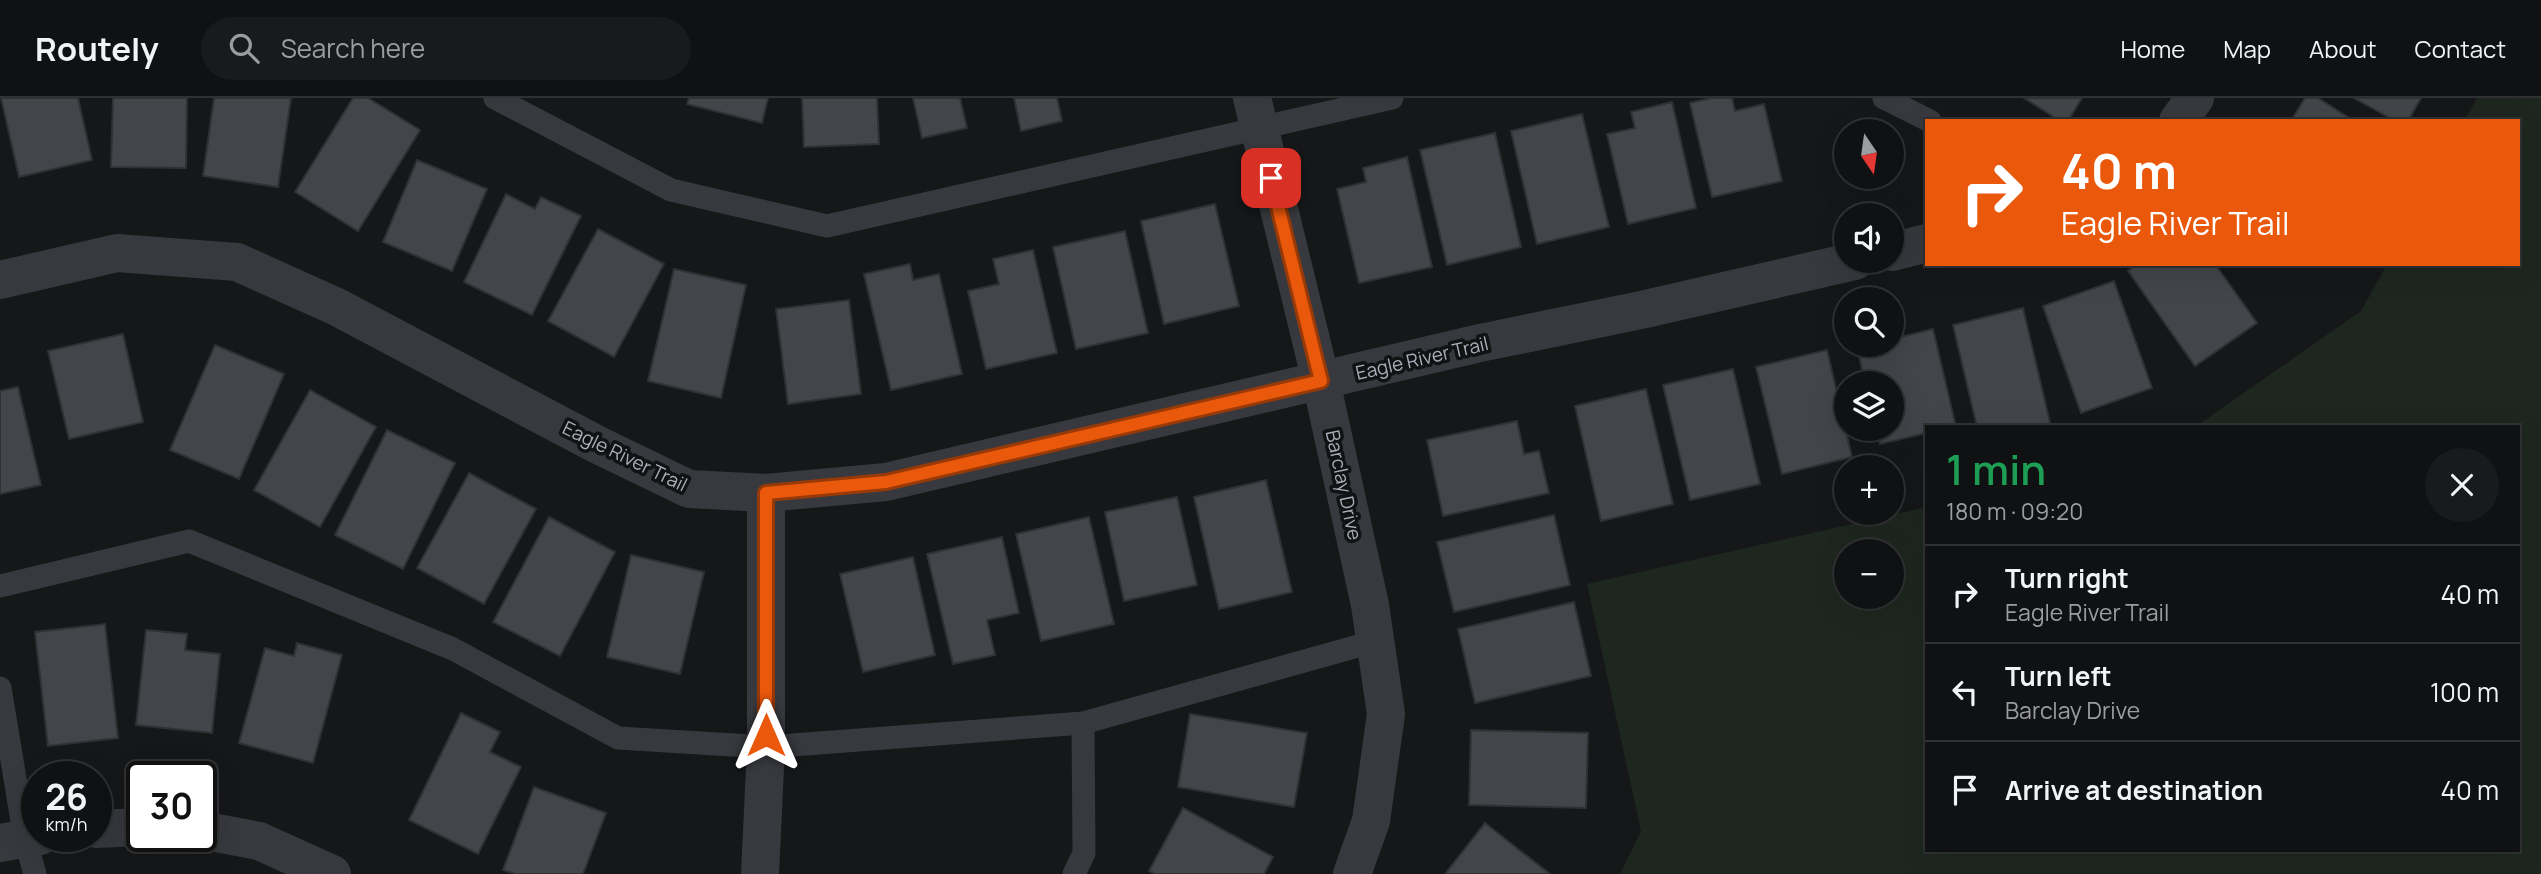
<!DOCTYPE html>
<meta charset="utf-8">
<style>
body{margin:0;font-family:Manrope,sans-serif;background:#191a1c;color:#f1f3f6;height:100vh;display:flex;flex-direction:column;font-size:26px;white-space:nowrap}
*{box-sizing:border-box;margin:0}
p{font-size:23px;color:#9c9da0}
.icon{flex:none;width:38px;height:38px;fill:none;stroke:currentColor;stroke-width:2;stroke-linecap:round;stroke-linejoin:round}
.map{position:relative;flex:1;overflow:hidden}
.panel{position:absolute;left:1925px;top:327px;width:595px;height:427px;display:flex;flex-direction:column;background:#101113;border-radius:0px;box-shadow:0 7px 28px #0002,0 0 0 2px #303133}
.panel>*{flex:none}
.guide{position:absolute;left:1925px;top:21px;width:595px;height:147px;border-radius:0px;box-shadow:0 7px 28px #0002,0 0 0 2px #303133;background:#ea580c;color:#fff;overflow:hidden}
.needle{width:46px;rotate:167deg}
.controls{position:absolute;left:1834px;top:21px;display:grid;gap:14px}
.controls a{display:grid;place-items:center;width:70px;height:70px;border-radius:50%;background:#101113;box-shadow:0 7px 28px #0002,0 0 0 2px #303133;font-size:35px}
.speed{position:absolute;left:21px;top:663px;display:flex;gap:14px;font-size:35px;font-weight:700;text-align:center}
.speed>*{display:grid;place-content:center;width:91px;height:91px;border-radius:50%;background:#101113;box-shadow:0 7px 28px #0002,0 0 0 2px #303133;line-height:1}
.speed small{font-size:18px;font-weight:400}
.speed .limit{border:4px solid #111;border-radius:10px;background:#fff;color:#111}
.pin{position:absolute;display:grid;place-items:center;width:60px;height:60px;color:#fff;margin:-30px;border-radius:14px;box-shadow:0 4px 10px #0006}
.me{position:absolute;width:77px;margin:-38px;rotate:0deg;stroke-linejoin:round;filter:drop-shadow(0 0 5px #0008)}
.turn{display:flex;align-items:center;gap:24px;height:147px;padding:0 21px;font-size:32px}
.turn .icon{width:91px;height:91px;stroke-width:2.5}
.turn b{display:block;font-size:49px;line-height:60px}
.round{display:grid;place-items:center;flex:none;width:74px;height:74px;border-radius:37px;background:#191a1c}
.overview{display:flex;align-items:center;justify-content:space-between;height:119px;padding:0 21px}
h1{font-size:42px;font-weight:600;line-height:52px;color:#1e9e55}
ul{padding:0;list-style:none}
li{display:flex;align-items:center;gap:21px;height:98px;padding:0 21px;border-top:2px solid #303133}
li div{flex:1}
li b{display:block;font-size:26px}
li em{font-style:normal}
header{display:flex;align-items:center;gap:42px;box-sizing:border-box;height:98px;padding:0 35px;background:#101113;border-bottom:2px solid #303133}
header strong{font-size:33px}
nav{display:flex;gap:38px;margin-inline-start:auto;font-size:24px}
.search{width:490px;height:63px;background:#191a1c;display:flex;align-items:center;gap:18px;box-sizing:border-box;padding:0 24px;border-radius:38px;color:#9c9da0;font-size:26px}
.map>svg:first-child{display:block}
.green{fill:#1e271f;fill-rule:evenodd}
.building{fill:#424549;stroke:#303135;stroke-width:2}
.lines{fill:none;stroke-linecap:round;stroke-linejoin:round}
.lane{stroke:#37393e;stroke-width:23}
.street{stroke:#37393e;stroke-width:38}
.route-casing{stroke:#983908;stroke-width:18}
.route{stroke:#ea580c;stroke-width:12}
.labels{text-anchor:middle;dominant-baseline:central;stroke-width:7;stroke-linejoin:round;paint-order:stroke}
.street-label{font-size:19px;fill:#a8afb9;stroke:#111214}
</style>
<header>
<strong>Routely</strong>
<div class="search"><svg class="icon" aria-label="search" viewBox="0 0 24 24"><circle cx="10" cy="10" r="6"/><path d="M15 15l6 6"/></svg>Search here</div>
<nav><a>Home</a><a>Map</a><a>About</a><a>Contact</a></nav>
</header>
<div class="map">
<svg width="2541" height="776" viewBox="0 0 2541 776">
<rect width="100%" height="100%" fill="#161719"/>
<path class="green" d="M 2477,0 L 2541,0 L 2541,776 L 1620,776 L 1641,733 L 1587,486 L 1927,409 L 1927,752 L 2518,752 L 2518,329 L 2195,329 L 2361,213 L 2387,166 L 2518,166 L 2518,23 L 2464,23 ZM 1846,453 L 1892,453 L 1892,499 L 1846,499 Z"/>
<g class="building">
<path d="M 1,0 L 78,0 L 92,62 L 19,79 Z"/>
<path d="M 113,0 L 187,0 L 186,70 L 111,69 Z"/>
<path d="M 214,0 L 291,0 L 278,89 L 203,78 Z"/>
<path d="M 353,0 L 368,0 L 420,32 L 358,133 L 295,94 Z"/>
<path d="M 689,0 L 768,0 L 762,25 L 687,6 Z"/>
<path d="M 802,0 L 877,0 L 879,46 L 804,49 Z"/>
<path d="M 913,0 L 960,0 L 967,30 L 922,40 Z"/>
<path d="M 1014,0 L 1057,0 L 1062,23 L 1021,33 Z"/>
<path d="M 1711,0 L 1732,0 L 1735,13 L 1764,6 L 1782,83 L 1712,99 L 1690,5 Z"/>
<path d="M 2024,0 L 2082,0 L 2068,23 L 2060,23 Z"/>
<path d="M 2305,0 L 2318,0 L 2354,23 L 2291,23 Z"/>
<path d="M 2354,0 L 2421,0 L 2408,23 L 2395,23 Z"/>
<path d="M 1672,4 L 1696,110 L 1628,126 L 1607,36 L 1635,30 L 1631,14 Z"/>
<path d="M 1582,16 L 1609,129 L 1537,146 L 1511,33 Z"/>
<path d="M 1495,35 L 1521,149 L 1447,167 L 1420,52 Z"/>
<path d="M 1407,59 L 1432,169 L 1359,185 L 1337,91 L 1366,84 L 1363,70 Z"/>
<path d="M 417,62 L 487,91 L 452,173 L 383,144 Z"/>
<path d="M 506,96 L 535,111 L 541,99 L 581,118 L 532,217 L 464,184 Z"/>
<path d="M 1215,106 L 1239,208 L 1164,226 L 1141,123 Z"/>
<path d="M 598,131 L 664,166 L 614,259 L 548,223 Z"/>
<path d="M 1125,133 L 1148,235 L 1076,251 L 1053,149 Z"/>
<path d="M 1033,152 L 1057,255 L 986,271 L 968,193 L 999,186 L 993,161 Z"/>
<path d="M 910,166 L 913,182 L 939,176 L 962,276 L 891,292 L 864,176 Z"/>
<path d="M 2137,166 L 2215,166 L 2257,225 L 2195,268 L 2128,173 Z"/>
<path d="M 674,171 L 746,187 L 721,300 L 648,283 Z"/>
<path d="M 2114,183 L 2152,290 L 2081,315 L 2043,208 Z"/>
<path d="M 849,202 L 861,296 L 788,306 L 776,211 Z"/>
<path d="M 2023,210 L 2051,329 L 1977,329 L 1953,227 Z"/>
<path d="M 1933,231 L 1956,329 L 1927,329 L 1927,335 L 1880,346 L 1876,331 L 1892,331 L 1892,285 L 1865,285 L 1857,249 L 1892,247 L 1892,241 Z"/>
<path d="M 123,236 L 143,324 L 69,341 L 48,253 Z"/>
<path d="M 215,247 L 284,276 L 239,381 L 170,352 Z"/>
<path d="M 1827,252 L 1852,359 L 1782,376 L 1756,269 Z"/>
<path d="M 1733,271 L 1760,386 L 1690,402 L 1663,287 Z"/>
<path d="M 18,289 L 41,387 L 0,396 L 0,293 Z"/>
<path d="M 1646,291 L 1673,406 L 1601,423 L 1575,308 Z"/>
<path d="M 310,292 L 376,329 L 320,429 L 254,392 Z"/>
<path d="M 1517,323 L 1524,356 L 1539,353 L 1549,395 L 1443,418 L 1427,342 Z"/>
<path d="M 387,332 L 455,365 L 403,471 L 335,437 Z"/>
<path d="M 469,375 L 536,411 L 484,506 L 417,470 Z"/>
<path d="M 1266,382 L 1292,494 L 1219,511 L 1194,399 Z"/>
<path d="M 1177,399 L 1197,487 L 1124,503 L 1105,414 Z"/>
<path d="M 1554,417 L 1570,487 L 1454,514 L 1437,444 Z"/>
<path d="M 549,419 L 615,454 L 560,558 L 493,524 Z"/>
<path d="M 1089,419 L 1114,526 L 1041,543 L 1016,436 Z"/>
<path d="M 1002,439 L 1019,515 L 987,522 L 995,557 L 953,566 L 927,456 Z"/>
<path d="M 631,457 L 704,474 L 680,576 L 607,559 Z"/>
<path d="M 913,459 L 935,557 L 863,574 L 840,476 Z"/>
<path d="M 1574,504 L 1591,578 L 1475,605 L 1458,531 Z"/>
<path d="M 105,526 L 118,640 L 48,648 L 35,534 Z"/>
<path d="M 146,532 L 187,536 L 185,552 L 220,556 L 212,635 L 136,627 Z"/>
<path d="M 297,545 L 342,557 L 313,665 L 239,645 L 265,550 L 294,558 Z"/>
<path d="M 461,615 L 500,634 L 490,654 L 521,669 L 478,756 L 409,722 Z"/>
<path d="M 1190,616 L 1307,635 L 1294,709 L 1178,689 Z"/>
<path d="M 1471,632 L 1588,635 L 1586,710 L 1469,707 Z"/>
<path d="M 534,689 L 606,715 L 583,776 L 515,776 L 503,772 Z"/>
<path d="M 1183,710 L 1273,759 L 1264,776 L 1155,776 L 1149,773 Z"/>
<path d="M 1485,725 L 1550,776 L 1445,776 Z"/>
</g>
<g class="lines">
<g class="lane">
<path d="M 495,0 L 671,92 L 827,128 L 1392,0"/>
<path d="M 1884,0 L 1930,23"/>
<path d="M 0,488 L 189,443 L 453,551 L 618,640 L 766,649 L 1083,625 L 1376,543"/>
<path d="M 0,590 L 25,741 L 35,776"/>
<path d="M 1074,776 L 1084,755 L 1083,625"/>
</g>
<g class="street">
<path d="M 1252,0 L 1321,283 L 1370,507 L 1386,616 L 1371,723 L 1352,776"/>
<path d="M 2178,23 L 2195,0"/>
<path d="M 1892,154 L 1927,145"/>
<path d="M 0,182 L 117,155 L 237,164 L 337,209 L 598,347 L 689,391 L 766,395 L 886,384 L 1480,245 L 1641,212 L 1855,163"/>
<path d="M 96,731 L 142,729"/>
<path d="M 201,732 L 259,743 L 332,776"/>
<path d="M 0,745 L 40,738"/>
<path d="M 760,776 L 766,649 L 766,395"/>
</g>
</g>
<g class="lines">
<g class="route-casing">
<path id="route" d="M 766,637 L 766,395 L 886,384 L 1321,283 L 1271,80"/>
</g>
<use href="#route" class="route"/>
</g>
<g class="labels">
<g class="street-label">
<text transform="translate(1422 260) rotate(-13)">Eagle River Trail</text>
<text transform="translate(625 358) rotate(26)">Eagle River Trail</text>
<text transform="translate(1344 387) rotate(78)">Barclay Drive</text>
</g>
</g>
</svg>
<div class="controls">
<a><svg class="needle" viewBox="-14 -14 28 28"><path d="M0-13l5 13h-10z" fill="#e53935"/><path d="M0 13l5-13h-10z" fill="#9c9da0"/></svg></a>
<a><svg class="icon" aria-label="sound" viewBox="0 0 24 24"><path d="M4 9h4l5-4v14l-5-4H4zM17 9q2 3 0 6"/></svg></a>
<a><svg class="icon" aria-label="search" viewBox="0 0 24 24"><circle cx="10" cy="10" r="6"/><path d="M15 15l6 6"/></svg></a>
<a><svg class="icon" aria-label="layers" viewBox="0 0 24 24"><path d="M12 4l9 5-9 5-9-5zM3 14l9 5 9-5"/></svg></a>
<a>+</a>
<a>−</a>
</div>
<div class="speed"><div>26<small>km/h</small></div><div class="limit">30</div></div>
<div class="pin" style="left:1271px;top:80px;background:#d93025"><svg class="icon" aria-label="arrive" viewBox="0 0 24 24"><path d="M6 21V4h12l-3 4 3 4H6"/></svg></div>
<svg class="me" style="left:766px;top:637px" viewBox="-20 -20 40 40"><path d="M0-17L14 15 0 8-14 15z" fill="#ea580c" stroke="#fff" stroke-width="4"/></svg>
<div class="guide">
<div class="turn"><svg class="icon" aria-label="right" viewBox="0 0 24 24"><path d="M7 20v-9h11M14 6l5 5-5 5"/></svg><div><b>40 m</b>Eagle River Trail</div></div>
</div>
<section class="panel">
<div class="overview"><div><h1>1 min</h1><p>180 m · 09:20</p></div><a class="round"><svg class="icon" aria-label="close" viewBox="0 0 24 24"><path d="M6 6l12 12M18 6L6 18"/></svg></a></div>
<ul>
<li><svg class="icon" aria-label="right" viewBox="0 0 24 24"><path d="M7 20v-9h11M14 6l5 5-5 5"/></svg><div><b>Turn right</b><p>Eagle River Trail</p></div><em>40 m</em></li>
<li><svg class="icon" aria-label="left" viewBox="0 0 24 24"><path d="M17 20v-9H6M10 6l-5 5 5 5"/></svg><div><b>Turn left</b><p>Barclay Drive</p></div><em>100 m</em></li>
<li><svg class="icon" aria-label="arrive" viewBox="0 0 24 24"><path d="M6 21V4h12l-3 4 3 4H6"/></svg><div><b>Arrive at destination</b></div><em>40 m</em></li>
</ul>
</section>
</div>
